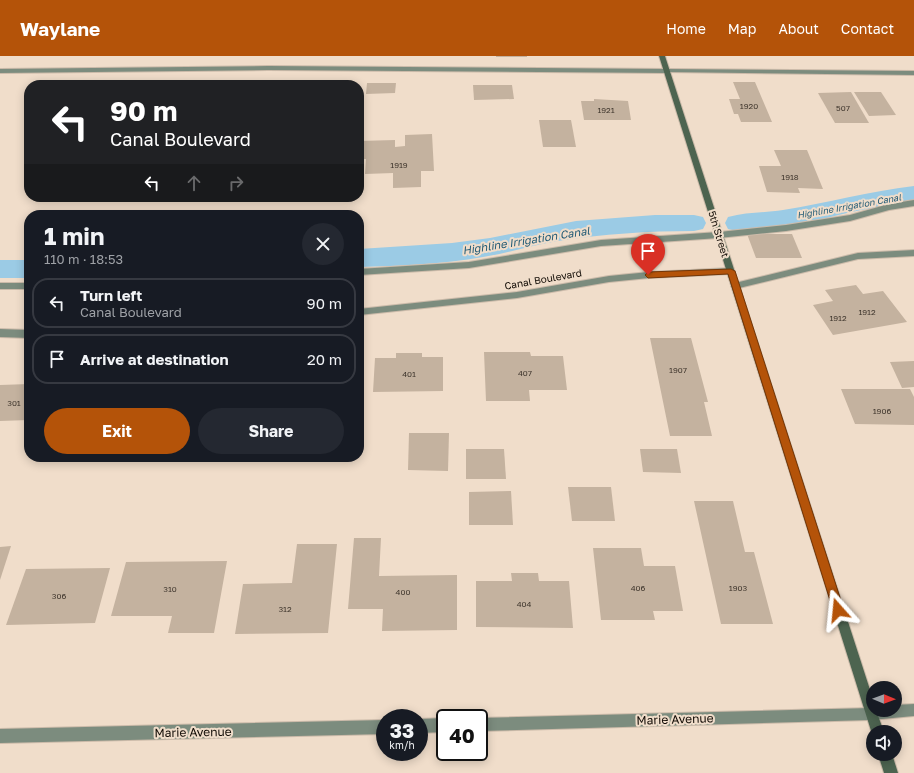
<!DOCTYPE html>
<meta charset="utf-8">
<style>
body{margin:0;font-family:"Golos Text",sans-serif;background:#242831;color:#f1f3f6;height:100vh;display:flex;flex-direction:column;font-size:15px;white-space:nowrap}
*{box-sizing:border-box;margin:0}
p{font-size:13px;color:#9ea1a6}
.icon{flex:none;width:22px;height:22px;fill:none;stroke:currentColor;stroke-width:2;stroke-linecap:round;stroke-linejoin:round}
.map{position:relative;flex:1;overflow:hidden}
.panel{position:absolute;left:24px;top:154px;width:340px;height:252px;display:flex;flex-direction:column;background:#171b24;border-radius:16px;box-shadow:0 2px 10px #0003}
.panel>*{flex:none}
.guide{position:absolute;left:24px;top:24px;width:340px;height:122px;border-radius:16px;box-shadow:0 2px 10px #0003;background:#202124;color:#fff;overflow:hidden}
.needle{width:26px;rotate:91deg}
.tools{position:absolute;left:866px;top:625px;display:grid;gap:8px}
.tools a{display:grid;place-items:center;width:36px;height:36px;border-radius:50%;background:#171b24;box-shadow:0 2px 10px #0003;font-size:20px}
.speed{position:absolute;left:376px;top:653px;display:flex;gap:8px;font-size:20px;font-weight:700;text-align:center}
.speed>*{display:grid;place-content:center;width:52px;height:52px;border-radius:50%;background:#171b24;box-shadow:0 2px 10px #0003;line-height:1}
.speed small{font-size:10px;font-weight:400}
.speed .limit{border:2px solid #111;border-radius:6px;background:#fff;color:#111}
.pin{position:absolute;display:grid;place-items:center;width:34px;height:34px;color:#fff;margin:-41px -17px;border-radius:50% 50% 50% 0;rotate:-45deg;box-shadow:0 0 4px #0007}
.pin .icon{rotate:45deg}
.me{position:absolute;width:44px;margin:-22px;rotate:342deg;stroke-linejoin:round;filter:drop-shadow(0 0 3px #0008)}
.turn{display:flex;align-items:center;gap:14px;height:84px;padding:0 20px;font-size:18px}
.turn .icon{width:52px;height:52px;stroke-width:2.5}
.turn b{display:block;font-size:28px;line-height:34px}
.lanes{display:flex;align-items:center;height:38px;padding:0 20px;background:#0003;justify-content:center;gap:20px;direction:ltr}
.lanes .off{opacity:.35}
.round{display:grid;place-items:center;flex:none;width:42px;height:42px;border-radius:21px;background:#242831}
.head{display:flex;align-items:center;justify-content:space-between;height:68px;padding:0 20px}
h1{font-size:24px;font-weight:700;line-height:30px}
.button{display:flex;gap:8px;margin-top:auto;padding:8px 20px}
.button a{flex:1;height:46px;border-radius:24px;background:#b45309;color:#fff;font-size:16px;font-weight:700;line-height:46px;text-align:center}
.button a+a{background:#242831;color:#f1f3f6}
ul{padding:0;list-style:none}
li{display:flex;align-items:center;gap:12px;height:50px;margin:0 8px 6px;padding:0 12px;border:2px solid #363941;border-radius:16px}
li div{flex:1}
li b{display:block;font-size:15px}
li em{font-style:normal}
header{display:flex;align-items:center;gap:24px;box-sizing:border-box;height:56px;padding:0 20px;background:#b45309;color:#fff}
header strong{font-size:19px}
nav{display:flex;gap:22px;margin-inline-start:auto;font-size:14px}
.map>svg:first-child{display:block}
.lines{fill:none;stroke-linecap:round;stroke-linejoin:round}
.canal{fill:#9bcbe5;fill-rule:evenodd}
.building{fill:#c4b29f}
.lane-casing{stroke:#cba;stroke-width:2}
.street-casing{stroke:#cba;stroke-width:2}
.secondary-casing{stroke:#cba;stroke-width:2}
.lane{fill:#7c8c7e;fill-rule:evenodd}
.street{fill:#7c8c7e;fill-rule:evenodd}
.secondary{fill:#4d6450;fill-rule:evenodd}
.route{fill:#b45309;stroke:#753606}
.labels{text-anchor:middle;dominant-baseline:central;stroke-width:4;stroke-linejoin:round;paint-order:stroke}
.number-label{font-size:8px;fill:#3e352c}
.far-water-label{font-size:9px;font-style:italic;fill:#205a75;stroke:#f0ddca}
.street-label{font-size:10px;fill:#110b05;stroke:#f0ddca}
.water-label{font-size:11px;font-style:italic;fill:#205a75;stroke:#f0ddca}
.near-street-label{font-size:12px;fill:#110b05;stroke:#f0ddca}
</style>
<header>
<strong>Waylane</strong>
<nav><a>Home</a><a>Map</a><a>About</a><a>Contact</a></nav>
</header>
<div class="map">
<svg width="914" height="717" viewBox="0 0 914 717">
<rect width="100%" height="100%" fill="#f0ddca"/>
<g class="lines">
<g class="canal">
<path d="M 914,130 L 914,146 C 891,149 869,152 847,157 C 816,164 758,182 728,173 L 725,167 L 728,161 C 746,156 765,157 783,154 C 827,147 870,135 914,130 Z"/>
<path d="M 655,159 L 694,159 L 703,161 L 706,167 L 703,173 L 694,175 C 648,175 603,178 558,185 C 533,189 508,197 483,201 C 442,208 400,210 359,211 L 359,193 L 452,187 L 490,182 L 576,165 Z"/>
<rect x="0" y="204" width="29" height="18"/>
</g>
</g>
<g class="building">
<rect x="496" y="0" width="31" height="1"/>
<path d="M 106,24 L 134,24 L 131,29 L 103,29 Z"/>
<path d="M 733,26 L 755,26 L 772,66 L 741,66 L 738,58 L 734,58 L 729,43 L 740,43 Z"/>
<path d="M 367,27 L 396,27 L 395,37 L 366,38 Z"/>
<path d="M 473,29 L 512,29 L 514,43 L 474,44 Z"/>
<path d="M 851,36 L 869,67 L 835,67 L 818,37 Z"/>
<path d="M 854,36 L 881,36 L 896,59 L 869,60 Z"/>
<path d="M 594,43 L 628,45 L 631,64 L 584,64 L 581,45 L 594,45 Z"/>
<path d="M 539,64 L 571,64 L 576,91 L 543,91 Z"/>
<path d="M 432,78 L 434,115 L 421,115 L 421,131 L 393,132 L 393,117 L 365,118 L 366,103 L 359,103 L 359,85 L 395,84 L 395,91 L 405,90 L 405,79 Z"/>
<path d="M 774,94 L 807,94 L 823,133 L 798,132 L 800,137 L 767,136 L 759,110 L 781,110 Z"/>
<path d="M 747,178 L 792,178 L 802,202 L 756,202 Z"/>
<path d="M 856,229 L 863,238 L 883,235 L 907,266 L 833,279 L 813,249 L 833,245 L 825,234 Z"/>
<path d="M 650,282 L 691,282 L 708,346 L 704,346 L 712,380 L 670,380 Z"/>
<path d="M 484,296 L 530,296 L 531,300 L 563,300 L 567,334 L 529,334 L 530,345 L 486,345 Z"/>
<path d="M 396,297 L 422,297 L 422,301 L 443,301 L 443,335 L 373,336 L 375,302 L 396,302 Z"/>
<path d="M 914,305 L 914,331 L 902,332 L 890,306 Z"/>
<path d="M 29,328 L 29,364 L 0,365 L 0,329 Z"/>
<path d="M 841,333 L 910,333 L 914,341 L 914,369 L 855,368 Z"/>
<path d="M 409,377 L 449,377 L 448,415 L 408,414 Z"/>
<path d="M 466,393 L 504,393 L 506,423 L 466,423 Z"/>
<path d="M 640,393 L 677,393 L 681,417 L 643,416 Z"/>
<path d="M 568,431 L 611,431 L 615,465 L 572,465 Z"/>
<path d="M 511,435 L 513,469 L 469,469 L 469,436 Z"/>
<path d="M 694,445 L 733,445 L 745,496 L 754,496 L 773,568 L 721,568 Z"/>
<path d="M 354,482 L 381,482 L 379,520 L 457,519 L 457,574 L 382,575 L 383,553 L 348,553 Z"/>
<path d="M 297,488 L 337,488 L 328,577 L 235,578 L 243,528 L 292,527 Z"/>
<path d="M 11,490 L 0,524 L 0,491 Z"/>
<path d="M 593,492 L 641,492 L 644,510 L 675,510 L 683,555 L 653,555 L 655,564 L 601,564 Z"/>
<path d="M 227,505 L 214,577 L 168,577 L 172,560 L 111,560 L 126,506 Z"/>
<path d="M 110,512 L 95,567 L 6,569 L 26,513 Z"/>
<path d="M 511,517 L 538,517 L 539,525 L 569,525 L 573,572 L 476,571 L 476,525 L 512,525 Z"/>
</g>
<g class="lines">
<g class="lane-casing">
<g id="lane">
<path d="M 268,10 L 667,13 L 670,15 L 667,17 L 268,14 L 0,17 L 0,13 Z"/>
<path d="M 914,144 L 914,150 L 889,154 L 850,165 L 786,175 L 719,182 L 601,190 L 469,212 L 359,219 L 359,213 L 469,206 L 601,184 L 719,176 L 786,169 L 850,159 L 889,148 Z"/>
<path d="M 914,194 L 914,200 L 858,203 L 735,233 L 731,230 L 735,227 L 858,197 Z"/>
<rect x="0" y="227" width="29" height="6"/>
<path d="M 914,648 L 914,660 L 871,664 L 866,663 L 865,658 L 866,653 L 873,651 L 873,654 L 895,654 L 895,649 Z"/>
</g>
</g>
<g class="street-casing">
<g id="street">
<path d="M 667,13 L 914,15 L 914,19 L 665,16 L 665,14 Z"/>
<path d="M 731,212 L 735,215 L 731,218 L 649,222 L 609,226 L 517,242 L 359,259 L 359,253 L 517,236 L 609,220 L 649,216 Z"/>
<path d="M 0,273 L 29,274 L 29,282 L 0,281 Z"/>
<path d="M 871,652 L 873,654 L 876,654 L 877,658 L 876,663 L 871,664 L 479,675 L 478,662 Z"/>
<path d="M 445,662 L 445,676 L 419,677 L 419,663 Z"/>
<path d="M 385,664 L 385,678 L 0,687 L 0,673 Z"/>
</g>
</g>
<g class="secondary-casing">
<g id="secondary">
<path d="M 659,0 L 665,0 L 873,643 L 873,654 L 876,654 L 884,676 L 873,676 L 873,681 Z"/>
<path d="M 878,698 L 892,698 L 898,717 L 884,717 Z"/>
</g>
</g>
<use href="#lane" class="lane"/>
<use href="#street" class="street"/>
<use href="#secondary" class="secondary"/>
</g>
<path class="route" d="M 731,213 L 735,215 L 844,554 L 842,558 L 838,560 L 835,558 L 833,554 L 728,218 L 648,222 L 645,219 L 648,216 Z"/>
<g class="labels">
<g class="number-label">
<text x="749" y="50">1920</text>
<text x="843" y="52">507</text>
<text x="606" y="54">1921</text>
<text x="399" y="109">1919</text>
<text x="790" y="121">1918</text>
<text x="867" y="256">1912</text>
<text x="838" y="262">1912</text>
<text x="678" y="314">1907</text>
<text x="525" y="317">407</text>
<text x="409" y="318">401</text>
<text x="14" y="347">301</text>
<text x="882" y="355">1906</text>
<text x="638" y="532">406</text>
<text x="738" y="532">1903</text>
<text x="170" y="533">310</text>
<text x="403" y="536">400</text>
<text x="59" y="540">306</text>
<text x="524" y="548">404</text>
<text x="285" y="553">312</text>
</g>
<g class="far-water-label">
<text transform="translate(849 150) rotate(-10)">Highline Irrigation Canal</text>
</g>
<g class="street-label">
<text transform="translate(719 178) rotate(73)">5th Street</text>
<text transform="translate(543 223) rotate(-10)">Canal Boulevard</text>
</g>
<g class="water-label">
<text transform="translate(526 184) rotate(-9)">Highline Irrigation Canal</text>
</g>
<g class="near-street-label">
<text transform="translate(675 663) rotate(-2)">Marie Avenue</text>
<text transform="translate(193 676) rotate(-1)">Marie Avenue</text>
</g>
</g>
</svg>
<div class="tools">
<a><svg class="needle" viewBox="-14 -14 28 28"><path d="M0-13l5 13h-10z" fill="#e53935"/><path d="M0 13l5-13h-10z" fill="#9ea1a6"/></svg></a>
<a><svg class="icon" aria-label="sound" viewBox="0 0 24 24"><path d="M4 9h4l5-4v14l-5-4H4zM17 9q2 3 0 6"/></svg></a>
</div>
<div class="speed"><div>33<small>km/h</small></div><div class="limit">40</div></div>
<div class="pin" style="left:648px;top:219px;background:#d93025"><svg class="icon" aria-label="arrive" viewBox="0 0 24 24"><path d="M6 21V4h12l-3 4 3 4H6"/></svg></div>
<svg class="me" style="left:838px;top:554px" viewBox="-20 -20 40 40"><path d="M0-17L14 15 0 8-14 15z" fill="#b45309" stroke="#fff" stroke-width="4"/></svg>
<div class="guide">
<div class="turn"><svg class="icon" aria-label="left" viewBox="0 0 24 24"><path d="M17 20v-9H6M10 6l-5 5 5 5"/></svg><div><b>90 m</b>Canal Boulevard</div></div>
<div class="lanes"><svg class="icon" aria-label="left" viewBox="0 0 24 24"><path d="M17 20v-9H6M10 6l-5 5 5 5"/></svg><svg class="icon off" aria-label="ahead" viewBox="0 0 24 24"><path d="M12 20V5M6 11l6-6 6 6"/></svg><svg class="icon off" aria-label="right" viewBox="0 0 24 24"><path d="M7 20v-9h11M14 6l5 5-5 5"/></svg></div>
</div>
<section class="panel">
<div class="head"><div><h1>1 min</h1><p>110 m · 18:53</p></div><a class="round"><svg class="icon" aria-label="close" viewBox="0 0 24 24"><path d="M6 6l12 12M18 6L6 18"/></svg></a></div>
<ul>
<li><svg class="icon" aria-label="left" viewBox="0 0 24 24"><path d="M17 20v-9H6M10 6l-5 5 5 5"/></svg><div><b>Turn left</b><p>Canal Boulevard</p></div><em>90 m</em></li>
<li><svg class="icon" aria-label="arrive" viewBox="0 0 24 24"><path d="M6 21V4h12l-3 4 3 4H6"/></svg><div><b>Arrive at destination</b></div><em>20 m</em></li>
</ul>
<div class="button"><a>Exit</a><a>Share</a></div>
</section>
</div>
